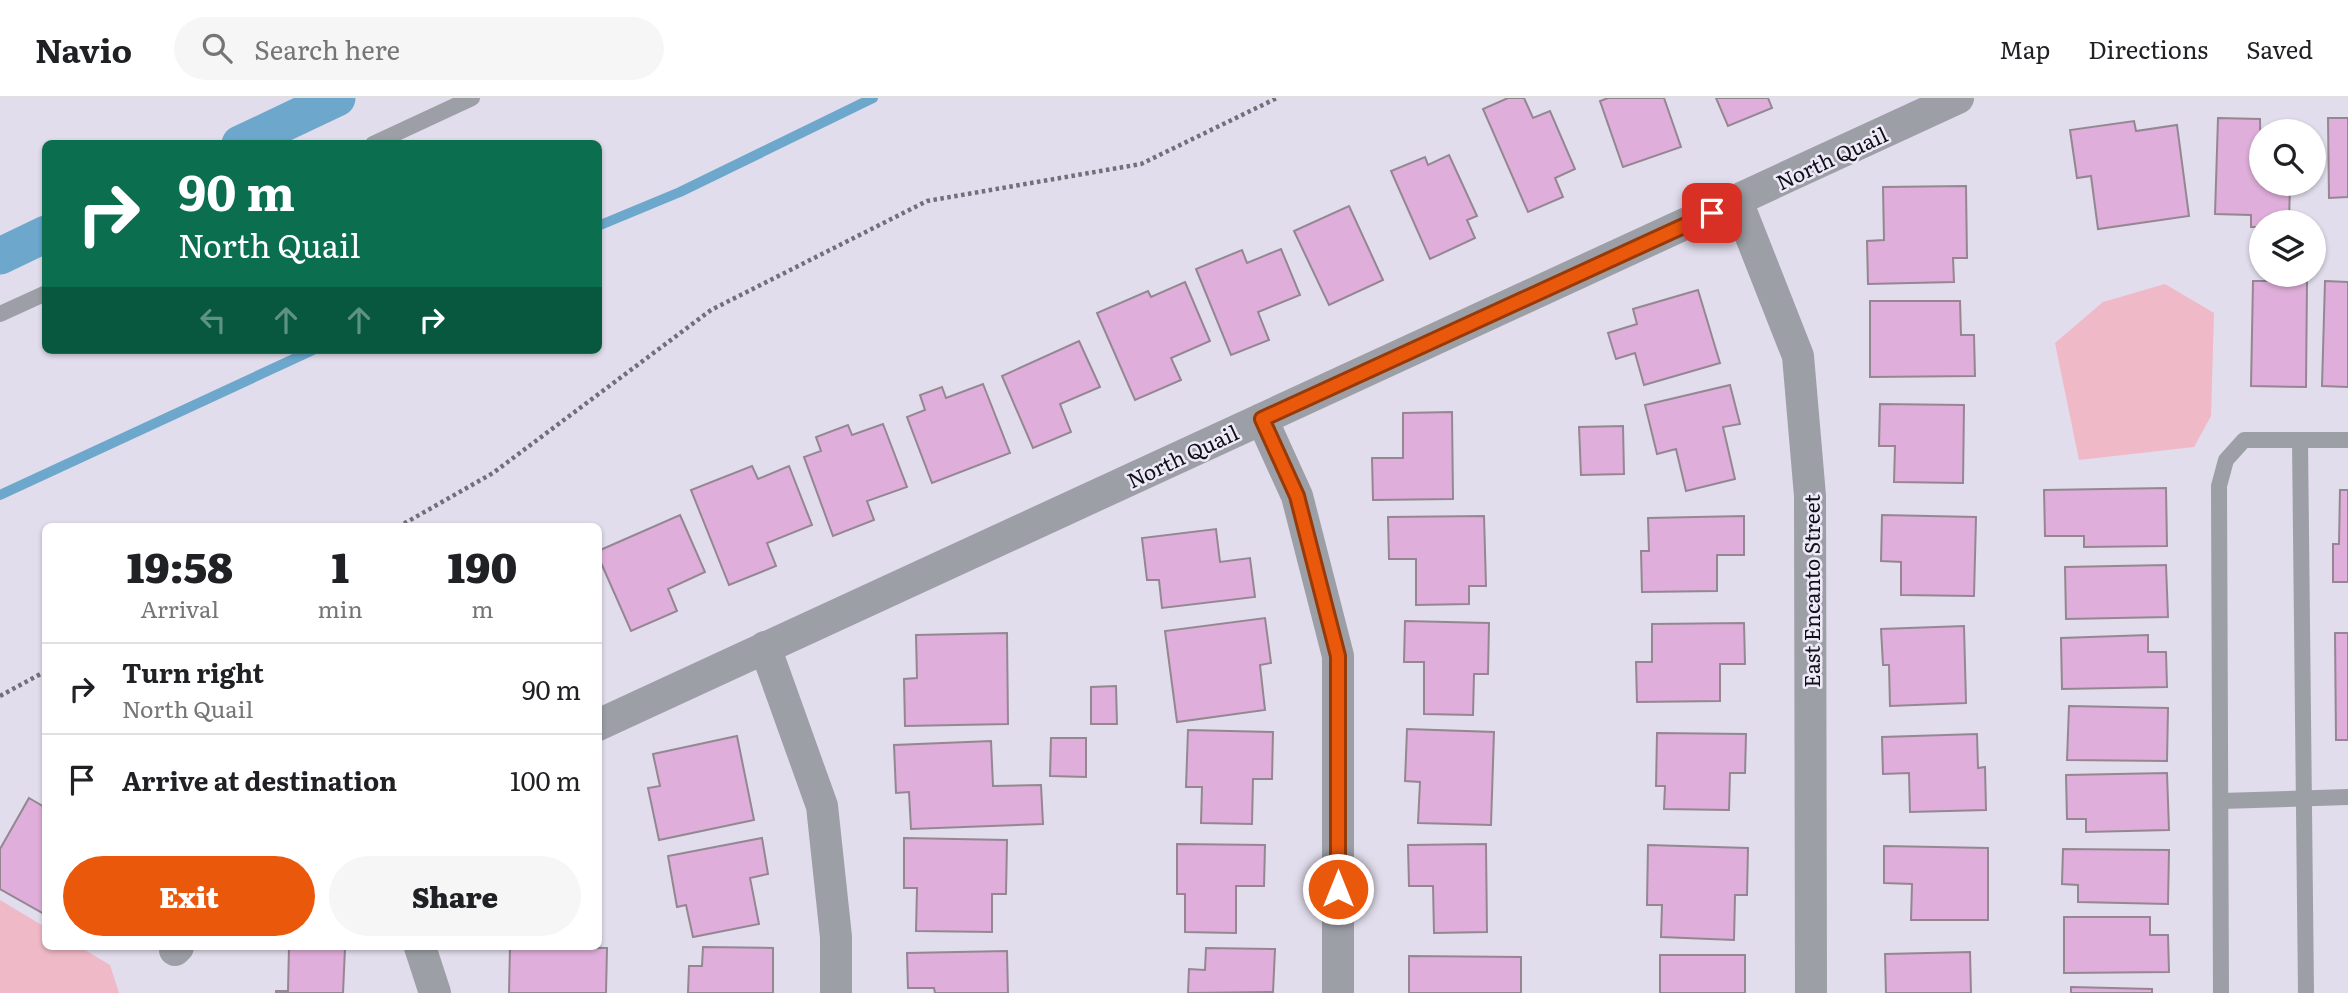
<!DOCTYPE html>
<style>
body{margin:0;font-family:Literata,serif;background:#f6f6f6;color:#202124;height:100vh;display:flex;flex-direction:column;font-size:26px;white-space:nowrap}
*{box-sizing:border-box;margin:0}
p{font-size:23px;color:#757577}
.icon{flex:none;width:38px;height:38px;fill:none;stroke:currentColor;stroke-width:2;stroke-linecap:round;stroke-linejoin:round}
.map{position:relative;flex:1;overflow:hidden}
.panel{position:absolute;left:42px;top:425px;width:560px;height:427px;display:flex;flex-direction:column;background:#fff;border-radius:10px;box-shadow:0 2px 5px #0004}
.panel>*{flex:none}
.guide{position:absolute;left:42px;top:42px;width:560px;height:214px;border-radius:10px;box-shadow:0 2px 5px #0004;background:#0b6e4f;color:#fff;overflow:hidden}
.tools{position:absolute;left:2249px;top:21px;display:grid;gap:14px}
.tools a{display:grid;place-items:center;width:77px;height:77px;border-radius:50%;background:#fff;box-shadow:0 2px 5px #0004;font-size:35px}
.pin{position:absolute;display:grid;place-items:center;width:60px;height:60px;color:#fff;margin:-30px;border-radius:14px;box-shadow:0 4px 10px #0006}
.me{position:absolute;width:77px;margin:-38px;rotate:0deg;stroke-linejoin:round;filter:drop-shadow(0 0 5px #0008)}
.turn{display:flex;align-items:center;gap:24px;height:147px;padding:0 21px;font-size:32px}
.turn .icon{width:91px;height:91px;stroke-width:2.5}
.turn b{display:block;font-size:49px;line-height:60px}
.lanes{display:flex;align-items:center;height:66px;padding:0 21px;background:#0003;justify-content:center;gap:35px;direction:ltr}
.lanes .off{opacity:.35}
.eta{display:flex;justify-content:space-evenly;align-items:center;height:119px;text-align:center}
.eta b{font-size:42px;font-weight:800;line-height:49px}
.action{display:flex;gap:14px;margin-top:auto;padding:14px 21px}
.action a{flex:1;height:80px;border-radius:42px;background:#ea580c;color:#fff;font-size:28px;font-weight:800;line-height:80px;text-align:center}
.action a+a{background:#f6f6f6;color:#202124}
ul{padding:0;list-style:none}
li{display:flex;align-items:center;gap:21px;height:91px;padding:0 21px;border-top:2px solid #e0e0e0}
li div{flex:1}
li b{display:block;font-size:26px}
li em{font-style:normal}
header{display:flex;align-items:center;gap:42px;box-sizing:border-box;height:98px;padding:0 35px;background:#fff;border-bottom:2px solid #e0e0e0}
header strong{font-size:33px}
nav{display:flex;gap:38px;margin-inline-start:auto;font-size:24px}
.search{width:490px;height:63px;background:#f6f6f6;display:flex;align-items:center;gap:18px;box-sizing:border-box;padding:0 24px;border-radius:38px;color:#757577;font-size:26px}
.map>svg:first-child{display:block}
.green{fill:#f0b9c7}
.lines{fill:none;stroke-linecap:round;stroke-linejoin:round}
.stream{stroke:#6da8cc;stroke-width:10}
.canal{stroke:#6da8cc;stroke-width:37}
.building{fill:#dfaeda;stroke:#948792;stroke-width:2}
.path{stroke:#726f79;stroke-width:4.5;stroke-dasharray:3.5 3.5;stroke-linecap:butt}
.lane{stroke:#9c9fa5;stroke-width:16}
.street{stroke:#9c9fa5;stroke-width:32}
.route-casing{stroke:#983908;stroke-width:18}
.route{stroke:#ea580c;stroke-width:12}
.labels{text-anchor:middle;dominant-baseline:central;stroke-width:5;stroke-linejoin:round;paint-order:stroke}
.street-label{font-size:21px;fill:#111015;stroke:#eeeafa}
</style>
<header>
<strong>Navio</strong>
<div class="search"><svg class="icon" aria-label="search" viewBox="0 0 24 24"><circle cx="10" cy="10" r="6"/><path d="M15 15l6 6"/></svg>Search here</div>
<nav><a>Map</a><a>Directions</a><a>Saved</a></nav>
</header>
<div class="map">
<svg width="2348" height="895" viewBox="0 0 2348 895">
<rect width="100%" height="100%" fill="#e1ddec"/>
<g class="green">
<path d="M 2165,186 L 2214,215 L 2211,318 L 2194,349 L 2079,362 L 2055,245 L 2103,204 Z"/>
<path d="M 0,802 L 45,829 L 46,849 L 80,849 L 110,867 L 119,895 L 0,895 Z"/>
</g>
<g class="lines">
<g class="stream">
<path d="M 598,128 L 680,94 L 873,0"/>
<path d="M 0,397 L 313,252"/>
</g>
<g class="canal">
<path d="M 240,46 L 337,0"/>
<path d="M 0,158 L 46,136"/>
</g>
</g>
<g class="building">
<path d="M 1508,0 L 1524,0 L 1533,20 L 1550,13 L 1575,71 L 1555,80 L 1563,99 L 1528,114 L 1483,11 Z"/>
<path d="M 1608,0 L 1664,0 L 1681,49 L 1623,69 L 1600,3 Z"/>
<path d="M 1716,0 L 1768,0 L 1772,10 L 1728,28 Z"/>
<path d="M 2218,20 L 2260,21 L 2261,86 L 2290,86 L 2289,124 L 2261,124 L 2261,129 L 2251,129 L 2251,117 L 2215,116 Z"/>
<path d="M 2328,20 L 2348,20 L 2348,99 L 2329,100 Z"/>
<path d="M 2134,23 L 2136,33 L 2177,27 L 2189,118 L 2098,131 L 2091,78 L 2077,80 L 2070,32 Z"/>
<path d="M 1449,57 L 1477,118 L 1467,122 L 1475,140 L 1430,161 L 1391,73 L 1425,59 L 1428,67 Z"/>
<path d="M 1966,88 L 1967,160 L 1953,160 L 1954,184 L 1868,186 L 1867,143 L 1884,142 L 1883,89 Z"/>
<path d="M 1349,108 L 1383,182 L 1329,207 L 1294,133 Z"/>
<path d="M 1281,151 L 1300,197 L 1258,214 L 1269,242 L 1231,257 L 1196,171 L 1242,152 L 1247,165 Z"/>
<path d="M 2253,183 L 2307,183 L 2306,289 L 2251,288 Z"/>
<path d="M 2325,183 L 2348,184 L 2348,289 L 2322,288 Z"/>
<path d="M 1185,184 L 1210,243 L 1171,260 L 1181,282 L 1135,302 L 1097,215 L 1148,193 L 1151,199 Z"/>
<path d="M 1698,192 L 1720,265 L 1644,287 L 1635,255 L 1616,261 L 1608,235 L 1637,226 L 1633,211 Z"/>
<path d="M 1870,203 L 1960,203 L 1961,237 L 1974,237 L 1975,278 L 1870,279 Z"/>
<path d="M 1079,243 L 1100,289 L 1060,306 L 1071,334 L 1033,350 L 1002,278 Z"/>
<path d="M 983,286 L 1010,355 L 932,385 L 907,319 L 925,312 L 920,297 L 942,289 L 946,300 Z"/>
<path d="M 1730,287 L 1740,326 L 1723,329 L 1735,381 L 1686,393 L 1676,351 L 1657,356 L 1645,307 Z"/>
<path d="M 1880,306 L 1964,307 L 1963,385 L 1894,384 L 1895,348 L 1879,348 Z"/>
<path d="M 1452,314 L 1453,401 L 1373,402 L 1372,360 L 1403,360 L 1403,315 Z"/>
<path d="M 883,326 L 907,389 L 867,403 L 874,422 L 833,438 L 804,359 L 821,353 L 816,339 L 848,327 L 852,337 Z"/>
<path d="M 1623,328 L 1624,376 L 1581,377 L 1579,329 Z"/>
<path d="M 752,368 L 758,381 L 789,368 L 812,427 L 767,445 L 776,468 L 729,487 L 691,392 Z"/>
<path d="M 2166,390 L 2167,448 L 2084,449 L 2084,438 L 2045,438 L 2044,392 Z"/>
<path d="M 2340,392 L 2348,392 L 2348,484 L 2333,484 L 2333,446 L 2339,446 Z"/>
<path d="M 680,417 L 705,474 L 668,491 L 677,513 L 631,533 L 598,458 L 598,453 Z"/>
<path d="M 1882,417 L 1976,419 L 1974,498 L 1901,497 L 1901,464 L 1881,463 Z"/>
<path d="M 1484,418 L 1486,488 L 1469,488 L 1469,506 L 1416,507 L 1416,461 L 1389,461 L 1388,419 Z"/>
<path d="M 1744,418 L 1744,457 L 1717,457 L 1717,493 L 1642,494 L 1641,453 L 1649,453 L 1648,420 Z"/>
<path d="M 1216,431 L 1220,464 L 1250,460 L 1255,499 L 1162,510 L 1159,482 L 1147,482 L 1142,440 Z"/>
<path d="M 2166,467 L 2168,519 L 2066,521 L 2065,469 Z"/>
<path d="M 1265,520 L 1271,565 L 1260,567 L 1265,612 L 1177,624 L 1165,533 Z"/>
<path d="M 1405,523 L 1489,525 L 1488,576 L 1474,576 L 1473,617 L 1424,616 L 1424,564 L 1404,564 Z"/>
<path d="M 1744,525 L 1745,566 L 1720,566 L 1720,603 L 1637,604 L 1636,564 L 1652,564 L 1652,526 Z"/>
<path d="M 1964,528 L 1966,605 L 1890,608 L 1889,567 L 1883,567 L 1881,531 Z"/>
<path d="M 1007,535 L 1008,626 L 905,628 L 904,581 L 917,580 L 916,537 Z"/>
<path d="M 2335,535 L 2348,535 L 2348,642 L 2336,642 Z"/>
<path d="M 2148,537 L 2148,554 L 2166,554 L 2167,589 L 2062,591 L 2061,540 Z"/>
<path d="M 1116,588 L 1117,626 L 1091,626 L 1091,589 Z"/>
<path d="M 2069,608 L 2168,610 L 2167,663 L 2067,662 Z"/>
<path d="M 1407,631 L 1494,634 L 1491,727 L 1418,725 L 1420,684 L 1405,683 Z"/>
<path d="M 1188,632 L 1273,634 L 1272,681 L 1253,681 L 1252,726 L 1201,725 L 1202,689 L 1186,689 Z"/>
<path d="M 1657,635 L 1746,636 L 1745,675 L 1730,675 L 1729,712 L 1664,711 L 1665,688 L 1656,688 Z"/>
<path d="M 1977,636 L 1978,670 L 1985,669 L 1986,712 L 1910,714 L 1909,675 L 1883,676 L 1882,639 Z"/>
<path d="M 737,638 L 754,722 L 659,742 L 648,690 L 660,688 L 653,656 Z"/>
<path d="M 1051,640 L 1086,640 L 1086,679 L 1050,678 Z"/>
<path d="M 991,643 L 993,688 L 1041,687 L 1043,726 L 911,731 L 909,694 L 896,695 L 894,647 Z"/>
<path d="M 2167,675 L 2169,732 L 2086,734 L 2086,721 L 2067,721 L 2066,677 Z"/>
<path d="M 29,700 L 46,710 L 46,817 L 0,791 L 0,751 Z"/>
<path d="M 762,740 L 768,776 L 750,780 L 759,826 L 693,839 L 686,807 L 677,809 L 668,758 Z"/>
<path d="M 904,740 L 1007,742 L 1006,796 L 992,796 L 992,834 L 916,833 L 917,790 L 904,790 Z"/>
<path d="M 1177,746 L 1265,747 L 1264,788 L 1236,788 L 1236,835 L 1185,834 L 1185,796 L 1177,796 Z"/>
<path d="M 1486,746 L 1487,834 L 1434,835 L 1433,788 L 1409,788 L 1408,747 Z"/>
<path d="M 1648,747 L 1748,750 L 1747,797 L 1735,797 L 1734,842 L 1661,839 L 1662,807 L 1647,807 Z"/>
<path d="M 1884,748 L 1988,750 L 1988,822 L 1911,822 L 1912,786 L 1884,785 Z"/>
<path d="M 2063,751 L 2169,752 L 2168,806 L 2078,804 L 2078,787 L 2062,786 Z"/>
<path d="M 2064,819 L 2150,819 L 2150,837 L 2168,837 L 2169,874 L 2064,875 Z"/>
<path d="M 289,849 L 345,850 L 343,895 L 276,895 L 276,893 L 288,893 Z"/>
<path d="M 510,849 L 607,850 L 606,895 L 509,895 Z"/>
<path d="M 703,849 L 773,850 L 773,895 L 688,895 L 689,868 L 702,868 Z"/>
<path d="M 1206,850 L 1275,851 L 1273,894 L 1188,895 L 1189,871 L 1205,872 Z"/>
<path d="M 1007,853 L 1008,895 L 935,895 L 934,890 L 908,890 L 907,855 Z"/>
<path d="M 1970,854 L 1971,895 L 1886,895 L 1885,856 Z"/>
<rect x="1660" y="857" width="85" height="38"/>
<path d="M 1409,858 L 1521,859 L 1521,895 L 1409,895 Z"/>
<path d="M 2071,889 L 2152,891 L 2152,895 L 2071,895 Z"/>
</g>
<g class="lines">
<g class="path">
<path d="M 398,429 L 493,375 L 711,212 L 927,103 L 1141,66 L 1277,0"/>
<path d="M 0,598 L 46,573"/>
</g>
<g class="lane">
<path d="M 373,46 L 472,0"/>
<path d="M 0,216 L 46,195"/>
<path d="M 2300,342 L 2306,895"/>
<path d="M 2221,703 L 2348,699"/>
<path d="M 2221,895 L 2219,388 L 2226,362 L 2244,342 L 2348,342"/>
</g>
<g class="street">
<path d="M 1737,103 L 1798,258 L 1810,398 L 1811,895"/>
<path d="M 1262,321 L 1297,398 L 1338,558 L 1338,895"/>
<path d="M 765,549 L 822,708 L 836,839 L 836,895"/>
<path d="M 598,627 L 1958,0"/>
<path d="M 420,849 L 435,895"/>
<path d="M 175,852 L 178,849"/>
</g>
</g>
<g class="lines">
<g class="route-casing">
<path id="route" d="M 1338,791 L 1338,558 L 1297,398 L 1262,321 L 1712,115"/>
</g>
<use href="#route" class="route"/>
</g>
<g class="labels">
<g class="street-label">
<text transform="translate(1831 59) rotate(-25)">North Quail</text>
<text transform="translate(1182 357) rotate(-25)">North Quail</text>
<text transform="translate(1810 493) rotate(-90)">East Encanto Street</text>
</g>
</g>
</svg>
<div class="tools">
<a><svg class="icon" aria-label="search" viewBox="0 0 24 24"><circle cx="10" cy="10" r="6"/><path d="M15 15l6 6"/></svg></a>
<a><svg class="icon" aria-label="layers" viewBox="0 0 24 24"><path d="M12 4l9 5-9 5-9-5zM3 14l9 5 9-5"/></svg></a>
</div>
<div class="pin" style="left:1712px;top:115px;background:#d93025"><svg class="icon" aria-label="arrive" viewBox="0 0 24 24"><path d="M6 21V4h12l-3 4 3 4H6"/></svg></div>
<svg class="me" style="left:1338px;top:791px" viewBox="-20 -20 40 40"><circle r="17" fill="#ea580c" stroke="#fff" stroke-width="3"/><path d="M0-11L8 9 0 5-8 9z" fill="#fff"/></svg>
<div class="guide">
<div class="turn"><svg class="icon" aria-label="right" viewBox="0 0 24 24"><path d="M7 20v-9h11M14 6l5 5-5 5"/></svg><div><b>90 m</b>North Quail</div></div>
<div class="lanes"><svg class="icon off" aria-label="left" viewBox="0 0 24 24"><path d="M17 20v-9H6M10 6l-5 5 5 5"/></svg><svg class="icon off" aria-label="ahead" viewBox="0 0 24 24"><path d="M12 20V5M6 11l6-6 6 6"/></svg><svg class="icon off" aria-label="ahead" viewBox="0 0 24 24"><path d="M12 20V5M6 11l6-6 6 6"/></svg><svg class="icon" aria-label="right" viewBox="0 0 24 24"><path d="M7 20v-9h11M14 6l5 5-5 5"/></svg></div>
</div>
<section class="panel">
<div class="eta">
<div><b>19:58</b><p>Arrival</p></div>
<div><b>1</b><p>min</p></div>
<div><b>190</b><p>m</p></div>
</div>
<ul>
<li><svg class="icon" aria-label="right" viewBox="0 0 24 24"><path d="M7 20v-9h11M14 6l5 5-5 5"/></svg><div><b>Turn right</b><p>North Quail</p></div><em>90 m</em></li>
<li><svg class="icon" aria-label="arrive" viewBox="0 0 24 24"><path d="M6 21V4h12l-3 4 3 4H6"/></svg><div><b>Arrive at destination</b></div><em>100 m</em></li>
</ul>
<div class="action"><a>Exit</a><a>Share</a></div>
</section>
</div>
